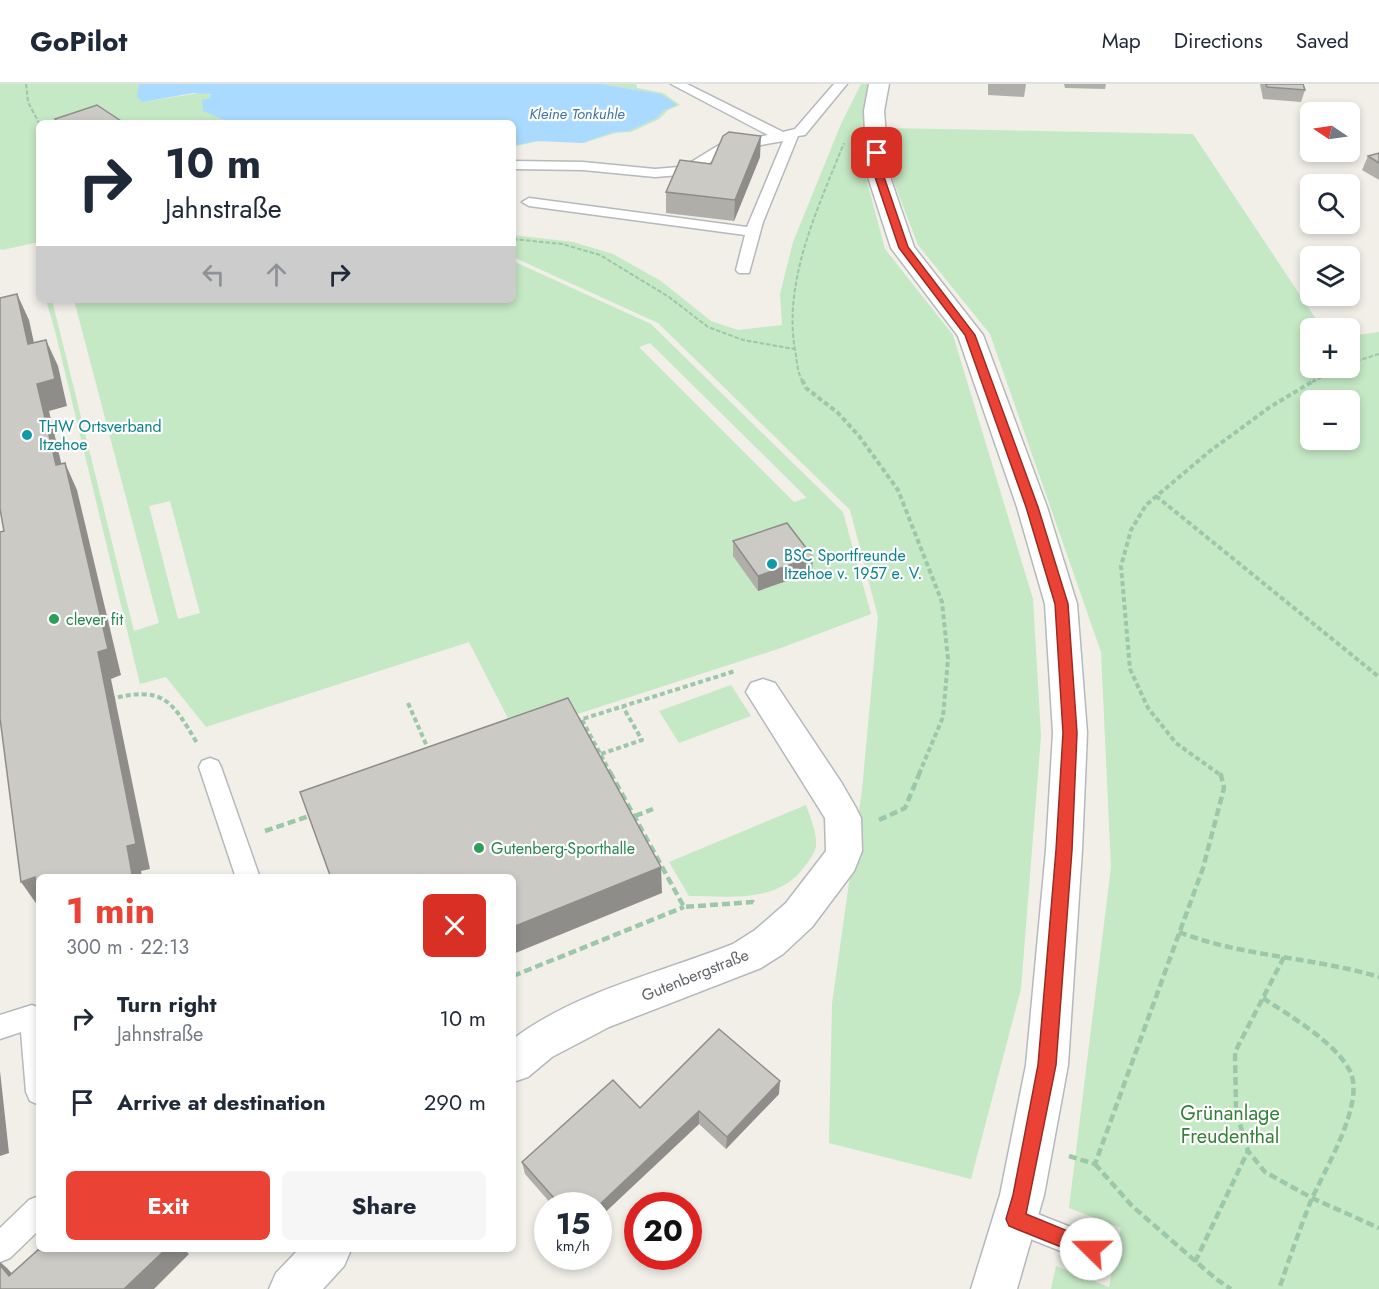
<!DOCTYPE html>
<meta charset="utf-8">
<style>
body{margin:0;font-family:Jost,sans-serif;background:#f6f6f7;color:#1f2937;height:100vh;display:flex;flex-direction:column;font-size:22px;white-space:nowrap}
*{box-sizing:border-box;margin:0}
p{font-size:20px;color:#747a83}
.icon{flex:none;width:33px;height:33px;fill:none;stroke:currentColor;stroke-width:2;stroke-linecap:round;stroke-linejoin:round}
.map{position:relative;flex:1;overflow:hidden}
.panel{position:absolute;left:36px;top:790px;width:480px;height:378px;display:flex;flex-direction:column;background:#fff;border-radius:9px;box-shadow:0 3px 9px #0003}
.panel>*{flex:none}
.guide{position:absolute;left:36px;top:36px;width:480px;height:183px;border-radius:9px;box-shadow:0 3px 9px #0003;background:#fff;color:#1f2937;overflow:hidden}
.needle{width:39px;rotate:283deg}
.controls{position:absolute;left:1300px;top:18px;display:grid;gap:12px}
.controls a{display:grid;place-items:center;width:60px;height:60px;border-radius:9px;background:#fff;box-shadow:0 3px 9px #0003;font-size:30px}
.speed{position:absolute;left:534px;top:1108px;display:flex;gap:12px;font-size:30px;font-weight:700;text-align:center}
.speed>*{display:grid;place-content:center;width:78px;height:78px;border-radius:50%;background:#fff;box-shadow:0 3px 9px #0003;line-height:1}
.speed small{font-size:15px;font-weight:400}
.speed .limit{border:9px solid #d22;background:#fff;color:#111}
.pin{position:absolute;display:grid;place-items:center;width:51px;height:51px;color:#fff;margin:-26px;border-radius:12px;box-shadow:0 3px 9px #0006}
.me{position:absolute;width:66px;margin:-33px;rotate:292deg;stroke-linejoin:round;filter:drop-shadow(0 0 4px #0008)}
.turn{display:flex;align-items:center;gap:21px;height:126px;padding:0 30px;font-size:27px}
.turn .icon{width:78px;height:78px;stroke-width:2.5}
.turn b{display:block;font-size:42px;line-height:51px}
.lanes{display:flex;align-items:center;height:57px;padding:0 30px;background:#0003;justify-content:center;gap:30px;direction:ltr}
.lanes .off{opacity:.35}
.round{display:grid;place-items:center;flex:none;width:63px;height:63px;border-radius:9px;background:#f6f6f7}
.head{display:flex;align-items:center;justify-content:space-between;height:102px;padding:0 30px}
h1{font-size:36px;font-weight:700;line-height:45px;color:#ea4335}
.button{display:flex;gap:12px;margin-top:auto;padding:12px 30px}
.button a{flex:1;height:69px;border-radius:9px;background:#ea4335;color:#fff;font-size:24px;font-weight:700;line-height:69px;text-align:center}
.button a+a{background:#f6f6f7;color:#1f2937}
ul{padding:0;list-style:none}
li{display:flex;align-items:center;gap:18px;height:84px;padding:0 30px}
li div{flex:1}
li b{display:block;font-size:22px}
li em{font-style:normal}
header{display:flex;align-items:center;gap:36px;box-sizing:border-box;height:84px;padding:0 30px;background:#fff;border-bottom:2px solid #e0e1e3}
header strong{font-size:28px}
nav{display:flex;gap:33px;margin-inline-start:auto;font-size:21px}
.map>svg:first-child{display:block}
.green{fill:#c5e8c5;fill-rule:evenodd}
.water{fill:#aadaff}
.lines{fill:none;stroke-linecap:round;stroke-linejoin:round}
.service-casing{stroke:#b5b8bc;stroke-width:3}
.minor-casing{stroke:#b5b8bc;stroke-width:3}
.path-far2{stroke:#9cc7a9;stroke-width:2;stroke-dasharray:4.5 2;stroke-linecap:butt}
.path-far1{stroke:#9cc7a9;stroke-width:4;stroke-dasharray:5 3;stroke-linecap:butt}
.path{stroke:#9cc7a9;stroke-width:4.5;stroke-dasharray:8 4;stroke-linecap:butt}
.service{fill:#fff;fill-rule:evenodd}
.minor{fill:#fff;fill-rule:evenodd}
.wall{fill:#afaea9}
.shaded-wall{fill:#8f8d8a}
.building{fill:#cccac5;stroke:#8f8d8a;stroke-width:1.5}
.route{fill:#ea4335;stroke:#982c22;stroke-width:1.5}
.culture-dot{fill:#0f9aa8;stroke:#fff;stroke-width:2}
.leisure-dot{fill:#2e9e5b;stroke:#fff;stroke-width:2}
.labels{text-anchor:middle;dominant-baseline:central;stroke-width:4.5;stroke-linejoin:round;paint-order:stroke}
.far-water-label{font-size:15px;font-style:italic;fill:#4174aa;stroke:#fff}
.culture-label{font-size:16px;fill:#0d838f;stroke:#fff;text-anchor:start}
.leisure-label{font-size:16px;fill:#27864d;stroke:#fff;text-anchor:start}
.street-label{font-size:16px;fill:#5f6368;stroke:#fff}
.near-park-label{font-size:20px;fill:#348238;stroke:#fff}
</style>
<header>
<strong>GoPilot</strong>
<nav><a>Map</a><a>Directions</a><a>Saved</a></nav>
</header>
<div class="map">
<svg width="1379" height="1205" viewBox="0 0 1379 1205">
<rect width="100%" height="100%" fill="#f1efe8"/>
<g class="green">
<path d="M 0,0 L 139,0 L 143,18 L 205,8 L 211,11 L 210,28 L 232,39 L 39,39 L 39,158 L 2,166 L 0,165 Z"/>
<path d="M 601,0 L 636,0 L 637,4 L 663,9 L 680,21 L 668,26 L 659,35 L 631,48 L 615,49 L 584,59 L 539,57 L 516,62 L 513,61 L 538,57 L 582,59 L 614,48 L 629,47 L 657,34 L 664,26 L 661,10 Z"/>
<path d="M 861,0 L 873,0 L 864,29 L 865,90 L 885,165 L 953,251 L 1033,515 L 1041,652 L 1021,905 L 971,1095 L 829,1059 L 832,920 L 862,706 L 878,533 L 850,426 L 658,239 L 513,173 L 513,151 L 573,158 L 613,170 L 661,197 L 711,237 L 738,246 L 782,241 L 780,210 L 793,158 L 841,40 Z"/>
<path d="M 884,44 L 1193,50 L 1322,244 L 1311,244 L 1311,284 L 1350,284 L 1350,252 L 1379,248 L 1379,1205 L 1051,1205 L 1056,1182 L 1109,1203 L 1121,1144 L 1069,1124 L 1111,783 L 1101,568 L 990,250 L 918,161 L 890,88 ZM 1311,316 L 1350,316 L 1350,356 L 1311,356 Z"/>
<path d="M 513,177 L 651,240 L 843,428 L 871,530 L 781,564 L 516,650 L 469,558 L 206,643 L 166,593 L 140,600 L 56,251 L 46,216 L 52,216 L 134,547 L 159,539 L 74,216 L 513,216 ZM 650,259 L 806,413 L 806,414 L 794,418 L 639,263 ZM 170,417 L 200,529 L 178,535 L 149,422 Z"/>
<path d="M 731,601 L 751,632 L 679,659 L 659,627 Z"/>
<path d="M 806,721 C 810,733 817,748 816,762 C 815,768 809,777 805,782 C 778,820 730,812 689,812 L 669,778 Z"/>
</g>
<path class="water" d="M 139,0 L 601,0 L 661,10 L 677,21 L 664,26 L 657,34 L 629,47 L 614,48 L 582,59 L 538,57 L 516,61 L 513,60 L 513,39 L 392,39 L 377,37 L 367,39 L 232,39 L 203,27 L 202,16 L 210,14 L 211,10 L 193,9 L 143,18 L 137,13 Z"/>
<g class="lines">
<g class="service-casing">
<g id="service">
<path d="M 671,0 L 687,0 L 783,48 L 795,45 L 834,0 L 847,0 L 805,51 L 798,52 L 763,138 L 749,189 L 739,189 L 736,186 L 745,151 L 529,122 L 522,118 L 529,114 L 747,143 L 783,57 L 728,67 L 698,86 L 680,91 L 655,93 L 583,86 L 513,85 L 513,77 L 583,78 L 655,85 L 679,83 L 688,80 L 719,61 L 768,51 Z"/>
<path d="M 210,674 L 218,677 L 221,683 L 260,794 L 236,794 L 199,683 L 202,677 Z"/>
<path d="M 32,921 L 39,924 L 39,1021 L 30,1017 L 26,1008 L 21,948 L 0,955 L 0,931 Z"/>
<path d="M 39,1112 L 39,1146 L 10,1174 L 0,1178 L 0,1144 L 29,1116 Z"/>
<path d="M 1015,1121 L 1101,1155 L 1105,1165 L 1101,1175 L 1091,1179 L 1005,1145 L 1001,1135 L 1005,1125 Z"/>
</g>
</g>
<g class="minor-casing">
<g id="minor">
<path d="M 869,0 L 889,0 L 884,27 L 889,90 L 914,163 L 983,251 L 1047,423 L 1077,520 L 1087,649 L 1082,766 L 1068,981 L 1044,1111 L 1017,1205 L 971,1205 L 1000,1111 L 1026,981 L 1046,766 L 1053,649 L 1045,520 L 1017,423 L 958,252 L 891,164 L 867,90 L 864,27 Z"/>
<path d="M 763,595 L 775,599 L 841,698 L 856,724 L 861,734 L 862,767 L 854,787 L 812,843 L 783,870 L 761,884 L 609,943 L 552,973 L 528,993 L 513,998 L 513,955 C 577,907 660,889 733,860 L 755,846 L 786,819 L 826,767 L 825,734 L 746,608 L 751,599 Z"/>
<path d="M 298,1166 L 351,1166 L 344,1182 L 323,1205 L 269,1205 L 276,1189 Z"/>
</g>
</g>
<g class="path-far2">
<path d="M 26,0 L 28,18 L 39,39"/>
<path d="M 513,155 L 562,160 L 600,171 L 669,213 L 708,243 L 743,256 L 794,265"/>
<path d="M 1350,279 L 1379,270"/>
<path d="M 803,298 C 798,290 797,280 796,271 C 781,200 818,124 844,59"/>
<path d="M 1312,298 L 1341,284"/>
</g>
<g class="path-far1">
<path d="M 802,296 L 806,304 L 838,329 L 859,352 L 898,406 L 942,518 L 948,575 L 943,633 L 919,690"/>
<path d="M 1156,412 L 1379,593"/>
<path d="M 110,615 C 163,602 171,615 197,659"/>
<path d="M 408,619 L 429,667"/>
<path d="M 582,636 L 611,690"/>
<path d="M 576,637 L 735,587"/>
<path d="M 601,670 L 642,656 L 623,623"/>
<path d="M 1219,690 L 1176,659 L 1148,624 L 1130,585 L 1121,482 L 1131,446 L 1146,421 L 1210,367 L 1270,323 L 1315,296"/>
</g>
<g class="path">
<path d="M 610,688 L 684,823 L 753,818 L 756,820"/>
<path d="M 635,732 L 653,725"/>
<path d="M 879,736 L 905,724 L 920,688"/>
<path d="M 265,747 L 312,731"/>
<path d="M 1179,848 C 1243,873 1313,873 1379,893"/>
<path d="M 1284,873 L 1235,968 L 1236,1027 L 1248,1067 L 1265,1088 L 1312,1114 L 1379,1144"/>
<path d="M 513,892 L 684,823"/>
<path d="M 1263,914 C 1290,932 1335,958 1350,987 C 1366,1020 1323,1088 1310,1119 C 1299,1147 1289,1176 1279,1205"/>
<path d="M 1069,1072 L 1095,1080 L 1203,784 L 1224,704 L 1221,691 L 1216,688"/>
<path d="M 1095,1080 L 1132,1122 L 1216,1195 L 1231,1205"/>
<path d="M 1195,1178 L 1248,1067"/>
</g>
<use href="#service" class="service"/>
<use href="#minor" class="minor"/>
</g>
<g class="wall">
<path d="M 988,0 L 1026,0 L 1024,13 L 988,11 Z"/>
<path d="M 1064,0 L 1106,0 L 1105,5 L 1065,4 Z"/>
<path d="M 1260,0 L 1303,0 L 1305,6 L 1301,18 L 1263,15 Z"/>
<path d="M 1379,69 L 1379,96 L 1362,86 L 1368,72 Z"/>
<path d="M 760,73 L 734,137 L 666,129 L 666,108 L 711,80 Z"/>
<path d="M 733,457 L 812,488 L 758,507 L 733,472 Z"/>
<path d="M 779,1010 L 726,1065 L 699,1040 L 598,1135 L 598,1122 L 553,1122 L 525,1090 L 522,1078 L 640,1024 Z"/>
</g>
<g class="shaded-wall">
<path d="M 761,52 L 760,73 L 734,137 L 735,116 Z"/>
<path d="M 17,210 L 29,236 L 40,286 L 28,260 Z"/>
<path d="M 46,256 L 58,282 L 67,322 L 49,327 L 68,408 L 56,381 L 37,300 Z"/>
<path d="M 65,379 L 77,406 L 121,591 L 111,595 L 150,785 L 141,787 L 142,794 L 128,794 L 127,762 Z"/>
<path d="M 813,473 L 812,488 L 758,507 L 758,492 Z"/>
<path d="M 661,783 L 662,809 L 513,870 L 513,843 Z"/>
<path d="M 35,793 L 39,822 L 38,822 L 21,798 Z"/>
<path d="M 0,987 L 9,1069 L 0,1072 Z"/>
<path d="M 780,997 L 779,1010 L 726,1065 L 727,1053 Z"/>
<path d="M 699,1027 L 699,1040 L 598,1135 L 598,1122 Z"/>
<path d="M 165,1166 L 185,1166 L 189,1170 L 154,1205 L 124,1205 Z"/>
<path d="M 0,1178 L 7,1184 L 26,1205 L 9,1192 L 0,1181 Z"/>
</g>
<g class="building">
<path d="M 1266,0 L 1303,0 L 1305,6 L 1267,3 Z"/>
<path d="M 97,21 L 124,39 L 60,39 L 55,35 Z"/>
<path d="M 729,48 L 761,52 L 735,116 L 666,108 L 680,76 L 711,80 L 723,52 Z"/>
<path d="M 1379,69 L 1379,79 L 1368,72 Z"/>
<path d="M 17,210 L 28,260 L 46,256 L 55,295 L 37,300 L 56,381 L 65,379 L 108,565 L 98,568 L 136,760 L 127,762 L 132,790 L 128,792 L 128,794 L 39,794 L 39,824 L 35,793 L 21,798 L 0,634 L 0,448 L 4,447 L 0,425 L 0,214 Z"/>
<path d="M 787,439 L 813,473 L 758,492 L 733,457 Z"/>
<path d="M 568,614 L 661,783 L 513,843 L 513,794 L 331,794 L 300,708 Z"/>
<path d="M 719,945 L 780,997 L 727,1053 L 699,1027 L 598,1122 L 561,1122 L 522,1078 L 613,996 L 640,1024 Z"/>
<path d="M 39,1165 L 39,1166 L 165,1166 L 124,1205 L 0,1205 L 0,1181 L 9,1192 Z"/>
</g>
<path class="route" d="M 877,66 L 881,69 L 883,90 L 908,163 L 975,251 L 1038,423 L 1068,520 L 1077,649 L 1072,766 L 1056,981 L 1026,1130 L 1097,1159 L 1100,1165 L 1097,1172 L 1091,1175 L 1009,1142 L 1006,1135 L 1013,1111 L 1038,981 L 1056,766 L 1063,649 L 1055,520 L 1026,423 L 965,251 L 899,164 L 874,90 L 872,69 Z"/>
<g class="culture-dot">
<circle cx="27" cy="351" r="6"/>
<circle cx="772" cy="480" r="6"/>
</g>
<g class="leisure-dot">
<circle cx="54" cy="535" r="6"/>
<circle cx="479" cy="764" r="6"/>
</g>
<g class="labels">
<g class="far-water-label">
<text x="577" y="30">Kleine Tonkuhle</text>
</g>
<g class="culture-label">
<text x="39" y="342">THW Ortsverband<tspan x="39" dy="18">Itzehoe</tspan></text>
<text x="784" y="471">BSC Sportfreunde<tspan x="784" dy="18">Itzehoe v. 1957 e. V.</tspan></text>
</g>
<g class="leisure-label">
<text x="66" y="535">clever fit</text>
<text x="491" y="764">Gutenberg-Sporthalle</text>
</g>
<g class="street-label">
<text transform="translate(695 891) rotate(-22)">Gutenbergstraße</text>
</g>
<g class="near-park-label">
<text x="1230" y="1029">Grünanlage<tspan x="1230" dy="23">Freudenthal</tspan></text>
</g>
</g>
</svg>
<div class="controls">
<a><svg class="needle" viewBox="-14 -14 28 28"><path d="M0-13l5 13h-10z" fill="#e53935"/><path d="M0 13l5-13h-10z" fill="#747a83"/></svg></a>
<a><svg class="icon" aria-label="search" viewBox="0 0 24 24"><circle cx="10" cy="10" r="6"/><path d="M15 15l6 6"/></svg></a>
<a><svg class="icon" aria-label="layers" viewBox="0 0 24 24"><path d="M12 4l9 5-9 5-9-5zM3 14l9 5 9-5"/></svg></a>
<a>+</a>
<a>−</a>
</div>
<div class="speed"><div>15<small>km/h</small></div><div class="limit">20</div></div>
<div class="pin" style="left:877px;top:69px;background:#d93025"><svg class="icon" aria-label="arrive" viewBox="0 0 24 24"><path d="M6 21V4h12l-3 4 3 4H6"/></svg></div>
<svg class="me" style="left:1091px;top:1165px" viewBox="-20 -20 40 40"><circle r="19" fill="#fff"/><path d="M0-13L10 11 0 6-10 11z" fill="#ea4335"/></svg>
<div class="guide">
<div class="turn"><svg class="icon" aria-label="right" viewBox="0 0 24 24"><path d="M7 20v-9h11M14 6l5 5-5 5"/></svg><div><b>10 m</b>Jahnstraße</div></div>
<div class="lanes"><svg class="icon off" aria-label="left" viewBox="0 0 24 24"><path d="M17 20v-9H6M10 6l-5 5 5 5"/></svg><svg class="icon off" aria-label="ahead" viewBox="0 0 24 24"><path d="M12 20V5M6 11l6-6 6 6"/></svg><svg class="icon" aria-label="right" viewBox="0 0 24 24"><path d="M7 20v-9h11M14 6l5 5-5 5"/></svg></div>
</div>
<section class="panel">
<div class="head"><div><h1>1 min</h1><p>300 m · 22:13</p></div><a class="round" style="background:#d93025;color:#fff"><svg class="icon" aria-label="close" viewBox="0 0 24 24"><path d="M6 6l12 12M18 6L6 18"/></svg></a></div>
<ul>
<li><svg class="icon" aria-label="right" viewBox="0 0 24 24"><path d="M7 20v-9h11M14 6l5 5-5 5"/></svg><div><b>Turn right</b><p>Jahnstraße</p></div><em>10 m</em></li>
<li><svg class="icon" aria-label="arrive" viewBox="0 0 24 24"><path d="M6 21V4h12l-3 4 3 4H6"/></svg><div><b>Arrive at destination</b></div><em>290 m</em></li>
</ul>
<div class="button"><a>Exit</a><a>Share</a></div>
</section>
</div>
